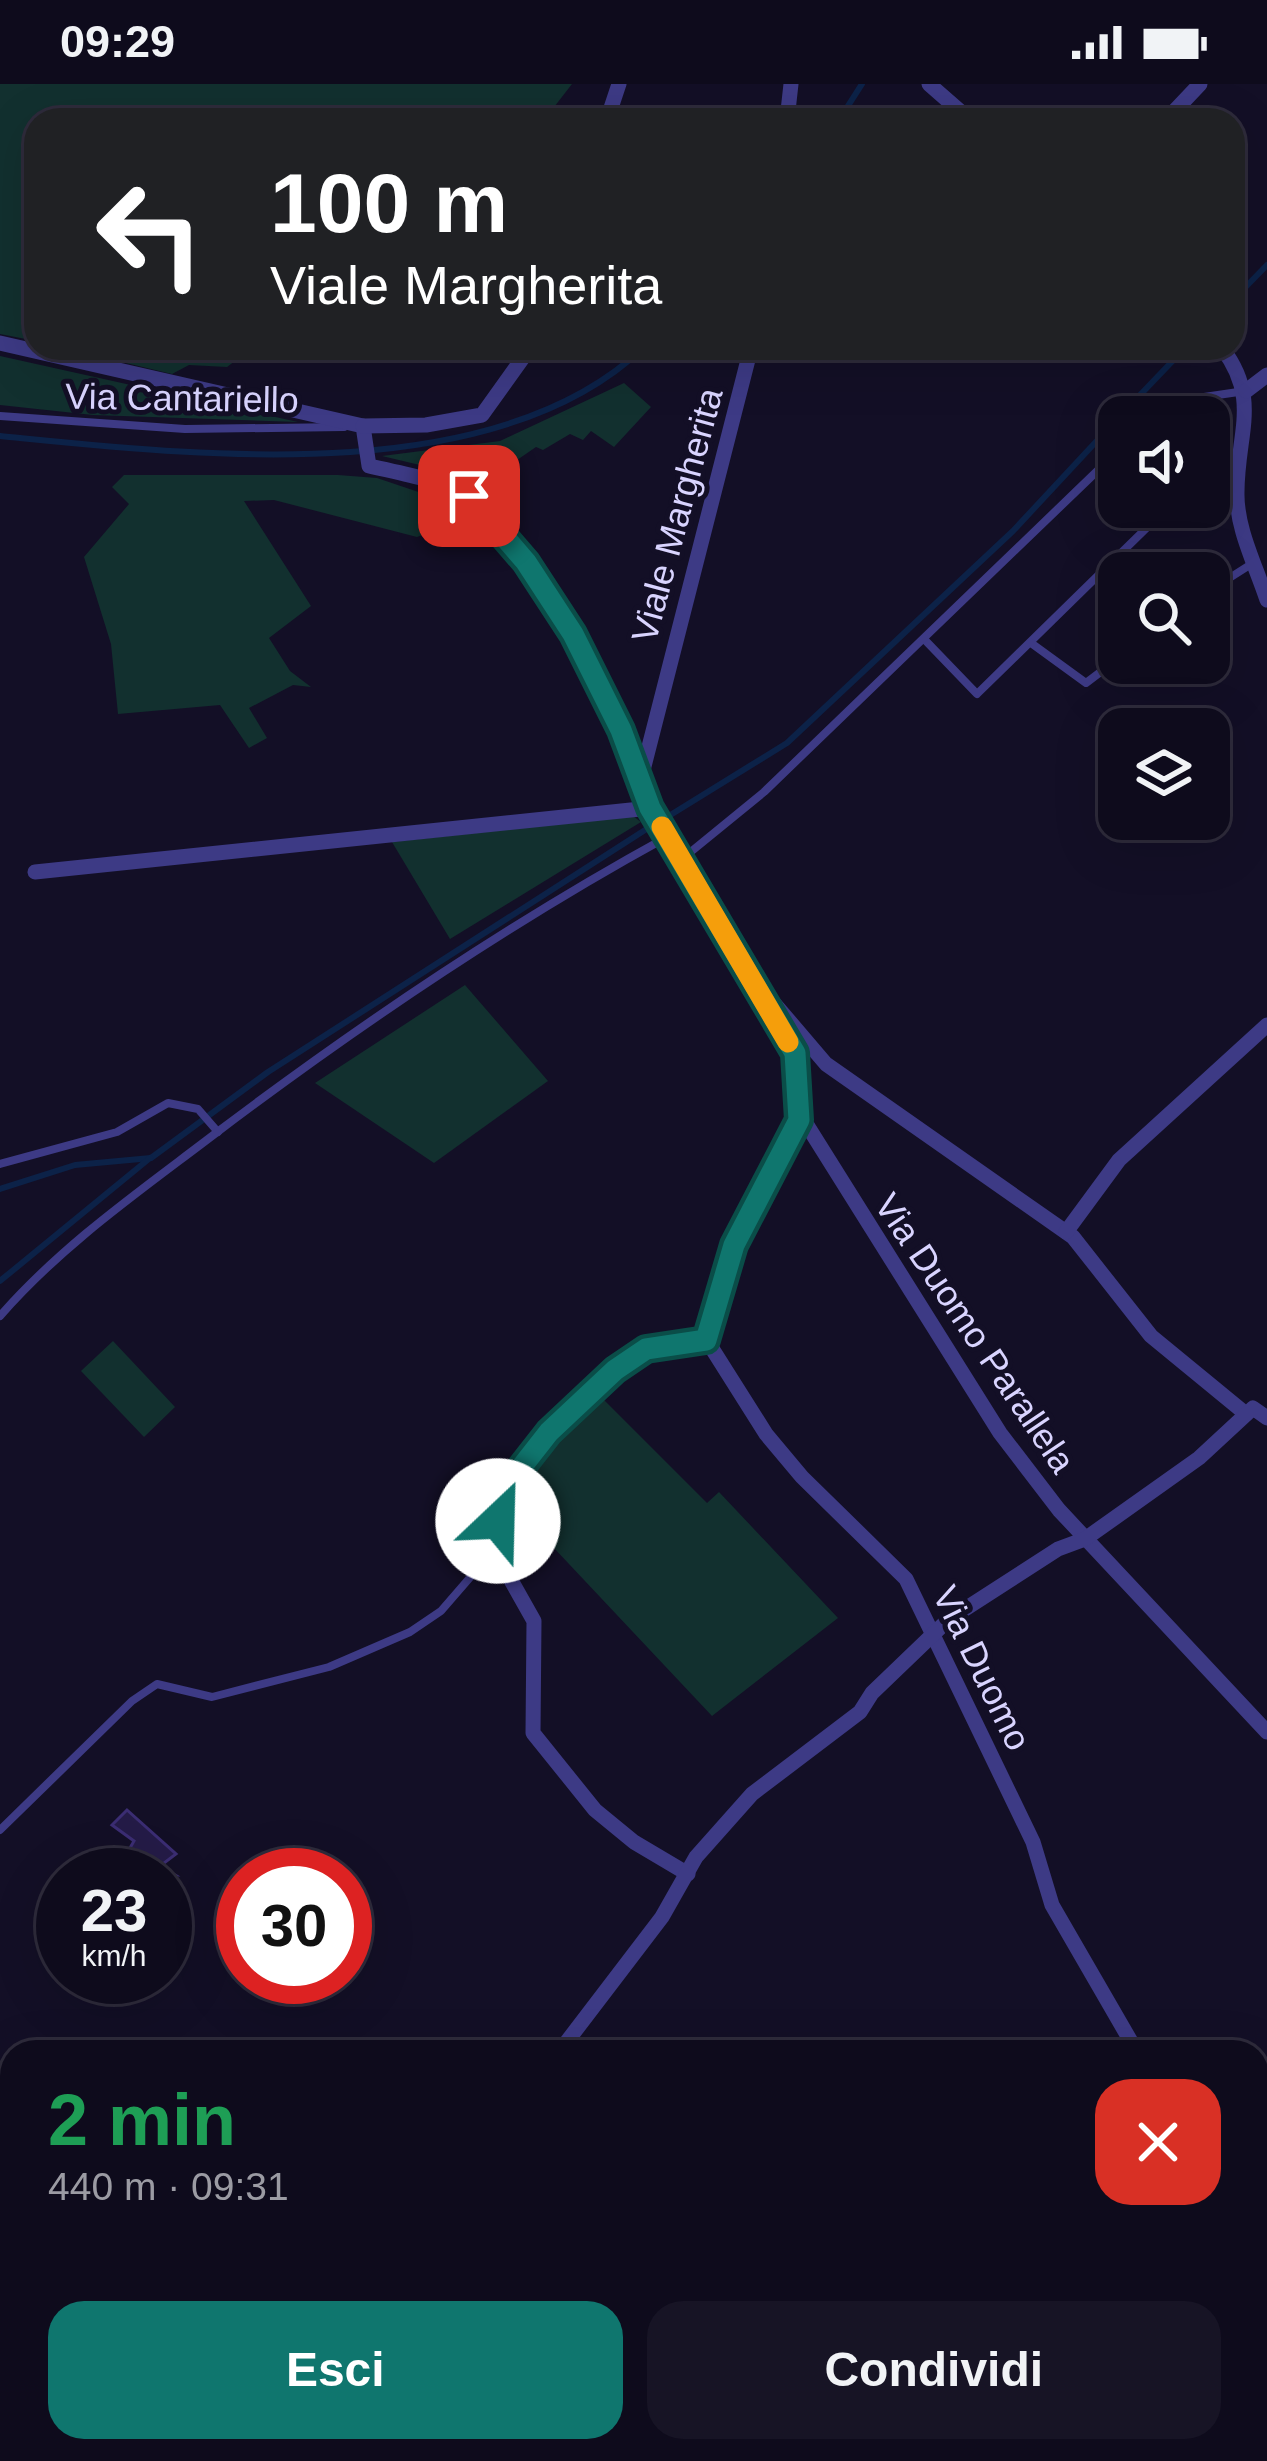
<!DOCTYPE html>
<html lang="it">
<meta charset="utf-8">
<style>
body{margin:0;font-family:Helvetica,sans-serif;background:#171425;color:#f1f3f6;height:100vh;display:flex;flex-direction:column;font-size:45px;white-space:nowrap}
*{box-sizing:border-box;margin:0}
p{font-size:39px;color:#9b9ba3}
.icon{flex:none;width:66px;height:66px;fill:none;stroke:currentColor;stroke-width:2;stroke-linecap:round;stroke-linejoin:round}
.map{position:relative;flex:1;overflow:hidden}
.panel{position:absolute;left:0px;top:1956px;width:1269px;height:423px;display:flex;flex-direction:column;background:#0e0b1c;border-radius:36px 36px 0 0;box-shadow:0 12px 48px #0002,0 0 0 3px #2e2b3b}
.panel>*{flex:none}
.top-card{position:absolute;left:24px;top:24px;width:1221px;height:252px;border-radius:36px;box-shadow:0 12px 48px #0002,0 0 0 3px #2e2b3b;background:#202124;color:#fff;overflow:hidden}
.buttons{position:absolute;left:1098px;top:312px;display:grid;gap:24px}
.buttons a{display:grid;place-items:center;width:132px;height:132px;border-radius:24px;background:#0e0b1c;box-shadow:0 12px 48px #0002,0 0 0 3px #2e2b3b;font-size:60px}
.speed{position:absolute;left:36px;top:1764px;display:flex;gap:24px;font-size:60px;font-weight:700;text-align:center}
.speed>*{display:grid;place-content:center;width:156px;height:156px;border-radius:50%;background:#0e0b1c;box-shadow:0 12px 48px #0002,0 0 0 3px #2e2b3b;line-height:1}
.speed small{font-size:30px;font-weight:400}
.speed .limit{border:18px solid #d22;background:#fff;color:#111}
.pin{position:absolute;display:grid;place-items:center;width:102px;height:102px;color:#fff;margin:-51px;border-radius:24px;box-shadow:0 6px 18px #0006}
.me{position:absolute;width:132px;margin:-66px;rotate:24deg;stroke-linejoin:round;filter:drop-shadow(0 0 9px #0008)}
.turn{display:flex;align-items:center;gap:42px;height:252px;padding:0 48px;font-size:54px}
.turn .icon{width:156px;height:156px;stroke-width:2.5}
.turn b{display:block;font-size:84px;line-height:102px}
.round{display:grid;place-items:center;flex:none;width:126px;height:126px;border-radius:36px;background:#171425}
.summary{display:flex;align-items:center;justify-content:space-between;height:204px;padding:0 48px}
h1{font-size:72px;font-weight:700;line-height:90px;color:#1e9e55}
.button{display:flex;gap:24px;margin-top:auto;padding:24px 48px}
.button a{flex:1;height:138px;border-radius:36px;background:#0f766e;color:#fff;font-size:48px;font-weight:700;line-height:138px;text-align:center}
.button a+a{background:#171425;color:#f1f3f6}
.status{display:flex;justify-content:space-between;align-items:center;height:84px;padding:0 60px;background:#0e0b1c;direction:ltr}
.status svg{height:33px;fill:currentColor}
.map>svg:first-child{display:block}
.green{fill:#12302f}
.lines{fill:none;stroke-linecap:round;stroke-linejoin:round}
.stream{stroke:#0c2248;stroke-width:6}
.building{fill:#241b47;stroke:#3b2d73;stroke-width:3}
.service{stroke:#3d3a85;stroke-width:8}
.minor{stroke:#3d3a85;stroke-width:15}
.route-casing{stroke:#0a4d48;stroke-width:30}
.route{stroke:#0f766e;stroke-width:21}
.slow{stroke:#f59e0b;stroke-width:21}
.labels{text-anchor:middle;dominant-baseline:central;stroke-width:10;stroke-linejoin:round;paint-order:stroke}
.street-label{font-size:36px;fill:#d9d4ff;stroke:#130f26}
</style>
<div class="status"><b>09:29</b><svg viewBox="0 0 49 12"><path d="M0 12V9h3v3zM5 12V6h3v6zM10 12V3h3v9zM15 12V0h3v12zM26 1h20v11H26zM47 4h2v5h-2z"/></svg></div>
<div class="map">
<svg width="1267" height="2377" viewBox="0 0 1267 2377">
<rect width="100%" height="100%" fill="#130f26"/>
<g class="green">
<path d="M 0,0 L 572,0 L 544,36 L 36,36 L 36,257 L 0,250 Z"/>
<path d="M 63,264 L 252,264 L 227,283 L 189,281 L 172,290 Z"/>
<path d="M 0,272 L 298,338 L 93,331 L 0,321 Z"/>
<path d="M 624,299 L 651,323 L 614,363 L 591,347 L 583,356 L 570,350 L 543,366 L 536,363 L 498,389 L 495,402 L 486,405 L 445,387 L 382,372 L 500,357 Z"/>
<path d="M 124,391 L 338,391 L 377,394 L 463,423 L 435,446 L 417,453 L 274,416 L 244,417 L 311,522 L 269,554 L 290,587 L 311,603 L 293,601 L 249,624 L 267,654 L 249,664 L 220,621 L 118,630 L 111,560 L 84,473 L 129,420 L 112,403 Z"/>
<path d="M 633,732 L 641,738 L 450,855 L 392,758 Z"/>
<path d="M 465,901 L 548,997 L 434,1079 L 315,999 Z"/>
<path d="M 113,1257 L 175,1323 L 144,1353 L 81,1287 Z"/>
<path d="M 599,1311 L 707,1419 L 719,1408 L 838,1534 L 712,1632 L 553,1463 L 515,1434 C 514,1381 562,1343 599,1311 Z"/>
</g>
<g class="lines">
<g class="stream">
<path d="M 839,36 L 862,0"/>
<path d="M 1233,216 L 1267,181"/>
<path d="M 1119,333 L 1185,264"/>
<path d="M 0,352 C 193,371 492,407 643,264"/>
<path d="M 672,730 L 787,659 L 1013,447 L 1119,333"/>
<path d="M 0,1105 L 75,1081 L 151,1074 L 268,988 L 645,746"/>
<path d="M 0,1197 L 150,1074"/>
</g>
</g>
<path class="building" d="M 127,1726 L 176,1770 L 160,1782 L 175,1791 L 144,1791 L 126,1771 L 134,1757 L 112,1741 Z"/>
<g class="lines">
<g class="service">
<path d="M 0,332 L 185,345 L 344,343"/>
<path d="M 1156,333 L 1177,317 L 1245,307"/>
<path d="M 1209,387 L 1239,370"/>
<path d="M 1209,507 L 1253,479"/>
<path d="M 924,555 L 977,610 L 1168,423"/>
<path d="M 1031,559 L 1086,599 L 1119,574"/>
<path d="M 682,775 L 764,708 L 1119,366"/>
<path d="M 0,1080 L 117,1048 L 168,1019 L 198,1025 L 218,1048"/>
<path d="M 0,1232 C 63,1160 140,1107 216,1049 C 359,941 510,839 667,753"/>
<path d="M 0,1746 L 132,1617 L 157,1600 L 212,1613 L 329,1583 L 410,1548 L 441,1527 L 493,1467"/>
<path d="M 52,2377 L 57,2377"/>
</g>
<g class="minor">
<path d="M 929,0 L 970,36"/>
<path d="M 607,36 L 619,0"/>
<path d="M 787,36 L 791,0"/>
<path d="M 1166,36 L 1200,0"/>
<path d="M 0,259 L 363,342 L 369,382 C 401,389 438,396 467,411 C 527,444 615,628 639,694"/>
<path d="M 751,264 L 640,698 L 795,969 L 799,1037 L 733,1161 L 706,1255 L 766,1350 L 802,1393 L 906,1495 L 1033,1758 L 1052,1821 L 1137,1968"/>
<path d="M 1222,264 C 1261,315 1237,350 1237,408 C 1236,444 1256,482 1267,516"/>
<path d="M 1246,307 L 1267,291"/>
<path d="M 363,342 L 426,341 L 482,331 L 530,264"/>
<path d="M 35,788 L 650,724"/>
<path d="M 773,918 L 826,980 L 1073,1153 L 1151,1252 L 1246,1330"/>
<path d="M 800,1030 L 1000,1349 L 1059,1426 L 1267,1648"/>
<path d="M 1066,1148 L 1119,1076 L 1267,941"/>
<path d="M 688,1790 L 634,1758 L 595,1726 L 533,1649 L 534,1537 L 494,1466 L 502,1408 L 549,1348 L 646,1265 L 706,1255"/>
<path d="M 559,1968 L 662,1833 L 696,1773 L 752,1710 L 860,1628 L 872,1609 L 948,1536 L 1058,1465 L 1085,1455 L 1199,1374 L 1253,1324 L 1267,1334"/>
<path d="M 1257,2112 L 1267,2120"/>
</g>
</g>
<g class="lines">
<g class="route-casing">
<path id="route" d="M 469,412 L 526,478 L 573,550 L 621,646 L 650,724 L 795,969 L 799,1036 L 734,1161 L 706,1256 L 646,1265 L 615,1286 L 549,1348 L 502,1408 L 498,1437"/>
</g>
<use href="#route" class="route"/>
<path class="slow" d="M 662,743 L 788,958"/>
</g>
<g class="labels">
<g class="street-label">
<text transform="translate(182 314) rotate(1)">Via Cantariello</text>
<text transform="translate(677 431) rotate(-75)">Viale Margherita</text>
<text transform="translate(975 1249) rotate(56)">Via Duomo Parallela</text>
<text transform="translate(982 1584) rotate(64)">Via Duomo</text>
</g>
</g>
</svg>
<div class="buttons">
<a><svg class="icon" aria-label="sound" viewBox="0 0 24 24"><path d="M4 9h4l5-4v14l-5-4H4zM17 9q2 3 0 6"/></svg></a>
<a><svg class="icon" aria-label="search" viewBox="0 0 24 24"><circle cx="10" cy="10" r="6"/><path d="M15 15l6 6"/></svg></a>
<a><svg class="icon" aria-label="layers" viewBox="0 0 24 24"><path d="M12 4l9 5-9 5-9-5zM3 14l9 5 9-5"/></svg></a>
</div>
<div class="speed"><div>23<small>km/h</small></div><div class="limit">30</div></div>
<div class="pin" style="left:469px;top:412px;background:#d93025"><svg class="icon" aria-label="arrive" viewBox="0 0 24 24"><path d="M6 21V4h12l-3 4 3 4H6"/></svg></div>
<svg class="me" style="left:498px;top:1437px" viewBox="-20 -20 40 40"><circle r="19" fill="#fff"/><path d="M0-13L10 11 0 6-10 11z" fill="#0f766e"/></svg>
<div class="top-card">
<div class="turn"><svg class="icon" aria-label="left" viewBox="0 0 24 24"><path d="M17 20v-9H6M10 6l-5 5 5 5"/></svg><div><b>100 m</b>Viale Margherita</div></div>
</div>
<section class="panel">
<div class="summary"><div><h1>2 min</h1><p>440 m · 09:31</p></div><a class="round" style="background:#d93025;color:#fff"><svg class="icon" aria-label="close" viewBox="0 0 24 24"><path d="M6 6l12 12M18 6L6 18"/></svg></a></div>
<div class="button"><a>Esci</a><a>Condividi</a></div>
</section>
</div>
